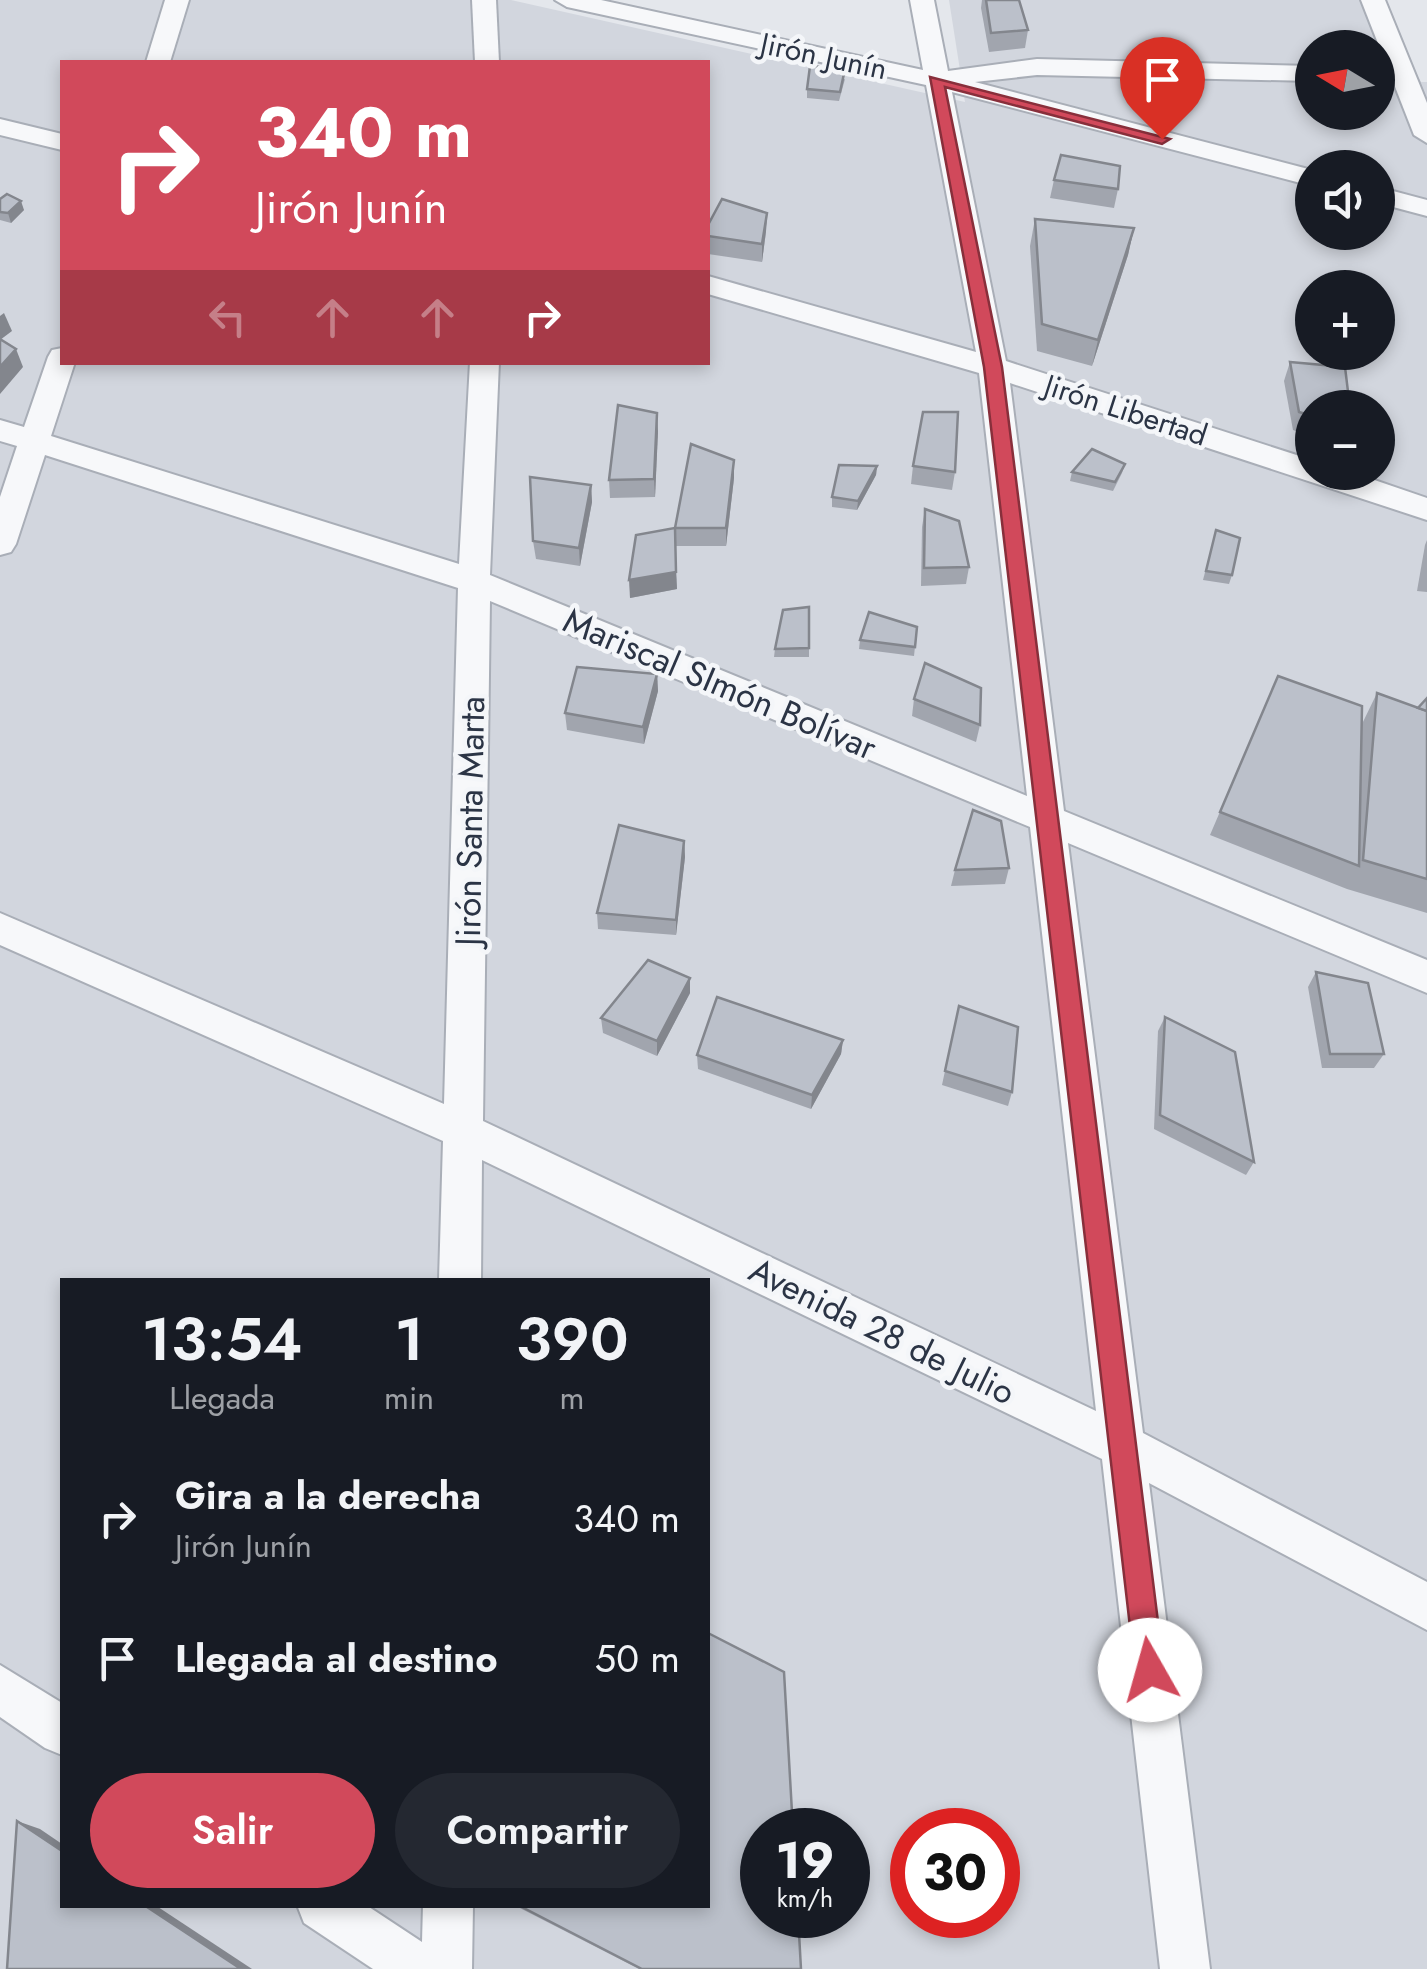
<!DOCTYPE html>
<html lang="es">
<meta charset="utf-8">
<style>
body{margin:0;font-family:Jost,sans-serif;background:#242831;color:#f1f3f6;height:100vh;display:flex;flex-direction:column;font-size:38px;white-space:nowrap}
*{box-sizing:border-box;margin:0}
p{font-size:32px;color:#9ea1a6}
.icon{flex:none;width:55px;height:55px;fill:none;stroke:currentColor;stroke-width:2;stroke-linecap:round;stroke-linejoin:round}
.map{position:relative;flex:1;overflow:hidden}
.details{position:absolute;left:60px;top:1278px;width:650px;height:630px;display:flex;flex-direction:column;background:#171b24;border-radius:0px;box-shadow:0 5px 15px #0003}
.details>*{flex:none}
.top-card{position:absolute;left:60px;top:60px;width:650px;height:305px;border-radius:0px;box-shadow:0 5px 15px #0003;background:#d1495b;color:#fff;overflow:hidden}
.needle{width:65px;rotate:280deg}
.tools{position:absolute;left:1295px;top:30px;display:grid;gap:20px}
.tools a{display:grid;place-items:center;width:100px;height:100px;border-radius:50%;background:#171b24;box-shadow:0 5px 15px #0003;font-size:50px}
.speed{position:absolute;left:740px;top:1808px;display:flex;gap:20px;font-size:50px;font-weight:700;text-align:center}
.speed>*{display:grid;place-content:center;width:130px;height:130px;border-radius:50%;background:#171b24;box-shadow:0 5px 15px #0003;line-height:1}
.speed small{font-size:25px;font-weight:400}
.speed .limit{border:15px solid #d22;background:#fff;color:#111}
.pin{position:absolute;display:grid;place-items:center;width:85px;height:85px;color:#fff;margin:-102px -42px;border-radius:50% 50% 50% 0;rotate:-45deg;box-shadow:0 0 10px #0007}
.pin .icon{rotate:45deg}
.me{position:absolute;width:110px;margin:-55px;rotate:353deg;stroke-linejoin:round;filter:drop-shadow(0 0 8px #0008)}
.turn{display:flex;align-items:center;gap:35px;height:210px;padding:0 30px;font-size:45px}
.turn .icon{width:130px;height:130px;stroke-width:2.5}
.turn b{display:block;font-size:70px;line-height:85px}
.lanes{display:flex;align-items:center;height:95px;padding:0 30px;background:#0003;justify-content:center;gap:50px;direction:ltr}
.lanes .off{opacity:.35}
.eta{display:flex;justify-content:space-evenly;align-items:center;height:170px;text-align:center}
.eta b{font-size:60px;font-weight:600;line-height:70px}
.primary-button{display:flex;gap:20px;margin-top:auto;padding:20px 30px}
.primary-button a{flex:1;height:115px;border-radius:60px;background:#d1495b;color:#fff;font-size:40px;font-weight:600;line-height:115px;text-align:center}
.primary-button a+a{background:#242831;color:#f1f3f6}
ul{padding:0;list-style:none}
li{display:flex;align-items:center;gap:30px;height:140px;padding:0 30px}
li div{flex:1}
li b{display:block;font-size:38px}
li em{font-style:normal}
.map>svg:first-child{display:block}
.built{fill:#d2d6de;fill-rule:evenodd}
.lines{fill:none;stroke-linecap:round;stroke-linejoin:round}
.minor-casing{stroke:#a9aeb7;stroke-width:4}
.minor{fill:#f7f8fa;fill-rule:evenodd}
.wall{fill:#a1a5ae}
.shaded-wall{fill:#83868d}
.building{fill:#bbc0ca;stroke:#83868d;stroke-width:2.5}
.route{fill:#d1495b;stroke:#882f3b;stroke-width:2.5}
.labels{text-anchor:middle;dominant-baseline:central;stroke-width:9;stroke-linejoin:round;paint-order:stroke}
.far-street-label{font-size:30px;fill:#2b3445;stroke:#f4f6f9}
.street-label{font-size:35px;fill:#2b3445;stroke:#f4f6f9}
</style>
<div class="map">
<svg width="1427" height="1969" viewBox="0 0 1427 1969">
<rect width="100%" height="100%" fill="#e4e7ec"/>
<path class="built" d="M 0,0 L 511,0 L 965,102 L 949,0 L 1378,0 L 1421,82 L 1427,82 L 1427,1969 L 0,1969 ZM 1312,48 L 1378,48 L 1378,112 L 1312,112 ZM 62,62 L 708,62 L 708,362 L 62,362 ZM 1312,168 L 1378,168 L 1378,232 L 1312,232 ZM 1312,288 L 1378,288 L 1378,352 L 1312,352 ZM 1312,408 L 1378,408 L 1378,472 L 1312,472 ZM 62,1280 L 708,1280 L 708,1905 L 62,1905 ZM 762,1830 L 848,1830 L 848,1915 L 762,1915 ZM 912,1830 L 998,1830 L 998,1915 L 912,1915 Z"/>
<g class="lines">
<g class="minor-casing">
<g id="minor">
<path d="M 165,0 L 189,0 L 170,62 L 146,62 Z"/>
<path d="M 472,0 L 496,0 L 499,62 L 475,62 Z"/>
<path d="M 555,0 L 601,0 L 923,70 L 910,0 L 934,0 L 948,71 L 1037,59 L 1312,66 L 1312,81 L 1037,75 L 975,82 L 1312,170 L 1312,186 L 952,92 L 1006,361 L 1312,460 L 1312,472 L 1351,472 L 1427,498 L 1427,520 L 1010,383 L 1064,811 L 1427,960 L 1427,993 L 1068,843 L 1143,1433 L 1427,1582 L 1427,1630 L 1149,1483 L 1210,1969 L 1160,1969 L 1102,1459 L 482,1160 L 481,1280 L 439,1280 L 443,1141 L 0,945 L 0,913 L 444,1104 L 458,588 L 45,455 L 16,544 L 11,552 L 0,555 L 0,497 L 17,446 L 0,441 L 0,420 L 24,427 L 48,357 L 52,350 L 62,348 L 62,362 L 75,362 L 51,436 L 459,564 L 470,362 L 499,362 L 490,575 L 1027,796 L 979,373 L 708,294 L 708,276 L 976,352 L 926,85 L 567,7 ZM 490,601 L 1030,827 L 1096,1411 L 483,1121 Z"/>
<path d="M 1361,0 L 1385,0 L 1427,103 L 1427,143 L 1414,135 Z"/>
<path d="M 0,119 L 62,134 L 62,150 L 0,135 Z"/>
<path d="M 1378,187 L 1427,200 L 1427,216 L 1378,203 Z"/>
<path d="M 0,1665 L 62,1703 L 62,1755 L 45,1748 L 0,1717 Z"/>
<path d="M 297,1905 L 366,1905 L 422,1942 L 423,1905 L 473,1905 L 472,1969 L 373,1969 L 304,1923 Z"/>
</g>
</g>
<use href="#minor" class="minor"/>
</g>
<g class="wall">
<path d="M 982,0 L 1019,0 L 1028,30 L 1025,48 L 989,52 L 981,8 Z"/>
<path d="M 845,79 L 839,101 L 807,98 L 807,89 Z"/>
<path d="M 1054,180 L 1118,189 L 1114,208 L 1050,198 Z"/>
<path d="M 0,199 L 24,210 L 11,223 L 0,220 Z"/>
<path d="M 767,213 L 766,231 L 762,262 L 708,254 L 708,225 Z"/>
<path d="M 1035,219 L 1134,228 L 1128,255 L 1092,366 L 1037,351 L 1030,246 Z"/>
<path d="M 1290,362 L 1312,408 L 1312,437 L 1293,430 L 1284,381 Z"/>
<path d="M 658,431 L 655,497 L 610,498 L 609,480 Z"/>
<path d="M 1125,464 L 1122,473 L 1113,491 L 1070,481 L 1072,472 Z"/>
<path d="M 877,466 L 876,475 L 857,510 L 832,507 L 832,497 Z"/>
<path d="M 913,466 L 955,472 L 952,490 L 911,484 Z"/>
<path d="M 734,478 L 726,546 L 675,546 L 677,589 L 630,598 L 675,528 Z"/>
<path d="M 591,485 L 592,502 L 580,566 L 536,559 L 533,541 Z"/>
<path d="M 925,509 L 969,567 L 966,584 L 921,586 L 922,527 Z"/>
<path d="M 1216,530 L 1232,575 L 1229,584 L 1203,580 Z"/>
<path d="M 1427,540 L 1427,592 L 1417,591 L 1425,545 Z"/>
<path d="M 917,627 L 914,656 L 859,649 L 860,640 Z"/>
<path d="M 809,648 L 809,657 L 774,657 L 775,649 Z"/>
<path d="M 657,674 L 658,691 L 644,744 L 567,730 L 565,713 Z"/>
<path d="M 1278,676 L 1362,724 L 1377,693 L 1418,708 L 1427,698 L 1427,913 L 1347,889 L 1210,835 Z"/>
<path d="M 914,699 L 980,725 L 976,742 L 912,716 Z"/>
<path d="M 684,841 L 685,857 L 676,935 L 598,929 L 597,913 Z"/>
<path d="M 1009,868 L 1005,884 L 951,886 L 955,870 Z"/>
<path d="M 1316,972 L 1384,1054 L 1374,1068 L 1322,1068 L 1308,987 Z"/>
<path d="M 690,993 L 657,1056 L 603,1033 L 601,1018 Z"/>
<path d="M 959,1006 L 1012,1092 L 1008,1106 L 942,1085 Z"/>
<path d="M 1165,1017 L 1254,1162 L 1246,1175 L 1154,1129 L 1158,1031 Z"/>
<path d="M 843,1040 L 841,1054 L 811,1109 L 698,1069 L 697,1055 Z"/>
<path d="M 514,1905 L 708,1905 L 801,1969 L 639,1969 Z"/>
</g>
<g class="shaded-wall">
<path d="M 21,201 L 24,210 L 11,223 L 8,213 Z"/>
<path d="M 767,213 L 766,231 L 762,262 L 762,244 Z"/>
<path d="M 1134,228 L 1128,255 L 1092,366 L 1098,340 Z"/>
<path d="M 4,313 L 12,331 L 0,340 L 0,316 Z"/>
<path d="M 16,349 L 23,367 L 0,394 L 0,367 Z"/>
<path d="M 657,413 L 658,431 L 655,497 L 654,479 Z"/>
<path d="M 734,460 L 734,478 L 726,546 L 726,528 Z"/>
<path d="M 877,466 L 876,475 L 857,510 L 858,501 Z"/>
<path d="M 591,485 L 592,502 L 580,566 L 579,548 Z"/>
<path d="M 676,572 L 677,589 L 630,598 L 629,580 Z"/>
<path d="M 657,674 L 658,691 L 644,744 L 643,727 Z"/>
<path d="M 684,841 L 685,857 L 676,935 L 676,920 Z"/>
<path d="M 690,978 L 690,993 L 657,1056 L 657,1041 Z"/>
<path d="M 843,1040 L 841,1054 L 811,1109 L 812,1095 Z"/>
<path d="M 17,1821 L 40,1829 L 62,1844 L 62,1851 Z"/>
<path d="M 144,1905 L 155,1905 L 252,1969 L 241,1969 Z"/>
</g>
<g class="building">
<path d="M 986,0 L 1019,0 L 1028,30 L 991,33 Z"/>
<path d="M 810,66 L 845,69 L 840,92 L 807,89 Z"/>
<path d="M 1061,155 L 1120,166 L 1118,189 L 1054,180 Z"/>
<path d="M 7,194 L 21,201 L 8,213 L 0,212 L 0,199 Z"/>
<path d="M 722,199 L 767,213 L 762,244 L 708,236 L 708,225 Z"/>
<path d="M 1035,219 L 1134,228 L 1098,340 L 1042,324 Z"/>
<path d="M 0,339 L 16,349 L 0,367 Z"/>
<path d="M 1290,362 L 1345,367 L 1350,408 L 1312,408 L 1312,416 L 1299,412 Z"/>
<path d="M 618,405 L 657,413 L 654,479 L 609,480 Z"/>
<path d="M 923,412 L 958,412 L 955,472 L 913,466 Z"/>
<path d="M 691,444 L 734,460 L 726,528 L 675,528 L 676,572 L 629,580 L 636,535 L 675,528 Z"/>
<path d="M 1092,449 L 1125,464 L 1115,482 L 1072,472 Z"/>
<path d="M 839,465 L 877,466 L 858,501 L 832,497 Z"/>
<path d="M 530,477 L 591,485 L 579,548 L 533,541 Z"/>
<path d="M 925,509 L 959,521 L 969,567 L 924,568 Z"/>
<path d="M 1216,530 L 1240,538 L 1232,575 L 1206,571 Z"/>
<path d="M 809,607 L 809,648 L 775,649 L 783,610 Z"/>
<path d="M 869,612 L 917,627 L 915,647 L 860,640 Z"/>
<path d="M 925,663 L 981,688 L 980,725 L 914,699 Z"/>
<path d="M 577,667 L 657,674 L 643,727 L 565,713 Z"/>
<path d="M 1278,676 L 1362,706 L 1359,866 L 1220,812 Z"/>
<path d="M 1377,693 L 1427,711 L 1427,879 L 1363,860 Z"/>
<path d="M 1427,698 L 1427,711 L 1418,708 Z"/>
<path d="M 973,810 L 1001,821 L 1009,868 L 955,870 Z"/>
<path d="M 619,825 L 684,841 L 676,920 L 597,913 Z"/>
<path d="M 648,960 L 690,978 L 657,1041 L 601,1018 Z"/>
<path d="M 1316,972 L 1368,983 L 1384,1054 L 1330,1054 Z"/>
<path d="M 717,997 L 843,1040 L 812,1095 L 697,1055 Z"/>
<path d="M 959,1006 L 1018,1027 L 1012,1092 L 945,1071 Z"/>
<path d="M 1165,1017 L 1235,1052 L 1254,1162 L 1160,1115 Z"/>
<path d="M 708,1633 L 784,1672 L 793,1830 L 762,1830 L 762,1915 L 798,1915 L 801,1969 L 642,1969 L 518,1905 L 708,1905 Z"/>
<path d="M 17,1821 L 62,1851 L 62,1905 L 144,1905 L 241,1969 L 7,1969 Z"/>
</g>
<path class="route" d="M 930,77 L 1170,139 L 1162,144 L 945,87 L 1002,367 L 1164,1670 L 1160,1680 L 1150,1684 L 1139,1680 L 1135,1670 L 984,367 Z"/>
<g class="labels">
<g class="far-street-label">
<text transform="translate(824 56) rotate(12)">Jirón Junín</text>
<text transform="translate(1126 410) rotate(18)">Jirón Libertad</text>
</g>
<g class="street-label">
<text transform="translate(720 684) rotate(23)">Mariscal SImón Bolívar</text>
<text transform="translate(470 821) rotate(-89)">Jirón Santa Marta</text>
<text transform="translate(882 1331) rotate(26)">Avenida 28 de Julio</text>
</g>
</g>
</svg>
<div class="tools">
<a><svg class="needle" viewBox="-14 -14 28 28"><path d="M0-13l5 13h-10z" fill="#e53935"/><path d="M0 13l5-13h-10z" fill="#9ea1a6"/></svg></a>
<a><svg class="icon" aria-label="sound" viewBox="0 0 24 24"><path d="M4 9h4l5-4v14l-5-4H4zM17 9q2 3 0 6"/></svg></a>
<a>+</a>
<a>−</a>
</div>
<div class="speed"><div>19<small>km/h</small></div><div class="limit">30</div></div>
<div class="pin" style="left:1162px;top:139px;background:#d93025"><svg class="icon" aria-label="arrive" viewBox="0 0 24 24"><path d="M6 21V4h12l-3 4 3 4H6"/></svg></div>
<svg class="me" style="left:1150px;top:1670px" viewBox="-20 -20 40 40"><circle r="19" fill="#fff"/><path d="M0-13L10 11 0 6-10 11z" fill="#d1495b"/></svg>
<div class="top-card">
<div class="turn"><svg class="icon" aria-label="right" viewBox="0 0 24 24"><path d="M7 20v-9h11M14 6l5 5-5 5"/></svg><div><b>340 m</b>Jirón Junín</div></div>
<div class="lanes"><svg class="icon off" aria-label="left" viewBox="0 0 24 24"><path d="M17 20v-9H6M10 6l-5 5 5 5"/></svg><svg class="icon off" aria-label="ahead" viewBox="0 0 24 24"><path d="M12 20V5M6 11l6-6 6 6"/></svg><svg class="icon off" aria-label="ahead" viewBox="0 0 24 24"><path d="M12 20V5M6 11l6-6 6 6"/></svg><svg class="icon" aria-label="right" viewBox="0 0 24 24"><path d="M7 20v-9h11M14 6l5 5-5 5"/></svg></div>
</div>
<section class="details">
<div class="eta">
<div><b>13:54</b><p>Llegada</p></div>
<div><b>1</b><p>min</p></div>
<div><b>390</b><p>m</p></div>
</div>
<ul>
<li><svg class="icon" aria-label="right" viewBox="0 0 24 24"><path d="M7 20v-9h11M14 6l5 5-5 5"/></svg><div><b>Gira a la derecha</b><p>Jirón Junín</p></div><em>340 m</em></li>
<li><svg class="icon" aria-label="arrive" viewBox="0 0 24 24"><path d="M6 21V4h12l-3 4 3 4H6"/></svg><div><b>Llegada al destino</b></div><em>50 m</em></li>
</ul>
<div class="primary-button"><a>Salir</a><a>Compartir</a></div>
</section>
</div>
